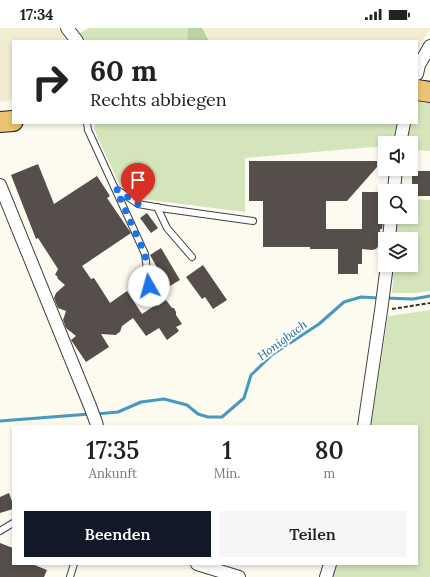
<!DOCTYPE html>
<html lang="de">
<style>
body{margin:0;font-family:Lora,serif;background:#f6f6f6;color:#222;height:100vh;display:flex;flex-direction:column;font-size:15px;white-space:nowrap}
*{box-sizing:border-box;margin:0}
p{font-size:13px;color:#767676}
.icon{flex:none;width:22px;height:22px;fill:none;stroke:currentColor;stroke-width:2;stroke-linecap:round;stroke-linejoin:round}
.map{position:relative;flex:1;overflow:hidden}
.sheet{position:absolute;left:12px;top:397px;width:406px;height:140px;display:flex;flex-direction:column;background:#fff;border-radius:0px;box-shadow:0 2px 6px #0003}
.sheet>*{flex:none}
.guide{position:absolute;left:12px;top:12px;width:406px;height:84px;border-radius:0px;box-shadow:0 2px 6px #0003;background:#fff;color:#222;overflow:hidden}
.fabs{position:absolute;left:378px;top:108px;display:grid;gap:8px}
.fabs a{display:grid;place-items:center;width:40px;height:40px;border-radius:0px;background:#fff;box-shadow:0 2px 6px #0003;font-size:20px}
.pin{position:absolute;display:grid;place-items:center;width:34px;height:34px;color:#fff;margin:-41px -17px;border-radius:50% 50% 50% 0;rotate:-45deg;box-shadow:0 0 4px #0007}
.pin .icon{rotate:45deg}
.me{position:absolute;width:44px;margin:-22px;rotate:353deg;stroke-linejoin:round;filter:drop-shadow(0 0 3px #0008)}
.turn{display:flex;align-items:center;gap:14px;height:84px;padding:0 12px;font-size:18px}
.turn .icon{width:52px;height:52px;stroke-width:2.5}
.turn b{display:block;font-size:28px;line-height:34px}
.eta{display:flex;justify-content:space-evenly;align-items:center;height:68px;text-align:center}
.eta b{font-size:24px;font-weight:600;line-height:28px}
.primary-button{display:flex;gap:8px;margin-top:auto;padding:8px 12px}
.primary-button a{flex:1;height:46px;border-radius:0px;background:#111827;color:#fff;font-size:16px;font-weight:600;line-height:46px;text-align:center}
.primary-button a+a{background:#f6f6f6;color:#222}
.status{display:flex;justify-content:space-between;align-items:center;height:28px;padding:0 20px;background:#fff;direction:ltr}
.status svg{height:11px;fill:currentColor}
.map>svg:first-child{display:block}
.farmland{fill:#f1ecd2}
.green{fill:#d4e5bc}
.forest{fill:#bad49d}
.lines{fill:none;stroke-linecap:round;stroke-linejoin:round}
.stream{stroke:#4899bf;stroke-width:3}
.building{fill:#554e4b}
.lane-casing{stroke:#414141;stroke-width:8}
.street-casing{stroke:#414141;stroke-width:14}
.primary-casing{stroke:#1f1f1f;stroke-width:22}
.path{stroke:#303030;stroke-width:2;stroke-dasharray:4 2;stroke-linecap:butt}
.lane{stroke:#fff;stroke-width:6}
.street{stroke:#fff;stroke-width:12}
.primary{stroke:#ebc473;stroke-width:20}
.route{stroke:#1a73e8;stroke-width:7;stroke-dasharray:0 12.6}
.labels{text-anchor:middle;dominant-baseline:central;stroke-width:4;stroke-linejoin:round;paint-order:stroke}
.water-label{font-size:12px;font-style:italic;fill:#236b93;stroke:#fff}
</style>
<div class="status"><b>17:34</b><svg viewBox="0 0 49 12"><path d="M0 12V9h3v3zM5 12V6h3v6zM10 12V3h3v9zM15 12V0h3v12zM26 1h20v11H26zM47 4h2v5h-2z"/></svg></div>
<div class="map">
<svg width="430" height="549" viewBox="0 0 430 549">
<rect width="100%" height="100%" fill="#fdfaf0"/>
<g class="farmland">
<path d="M 0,0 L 58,0 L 68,13 L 13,13 L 13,72 L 0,74 Z"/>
<path d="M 202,0 L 430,0 L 430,1 L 417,23 L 417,13 L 209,13 Z"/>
</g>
<g class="green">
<path d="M 89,0 L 188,0 L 187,13 L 84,13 L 78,6 Z"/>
<path d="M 417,68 L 430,70 L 430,123 L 411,122 L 411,115 L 405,115 L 410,95 L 417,95 Z"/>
<path d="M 95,95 L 398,95 L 392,115 L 385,115 L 385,118 L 245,130 L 245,184 L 142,171 L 120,158 L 94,101 Z"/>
<path d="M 411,171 L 430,172 L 430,263 L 413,265 L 392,265 L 394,237 L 411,237 L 411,211 L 396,211 L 398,189 L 411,189 Z"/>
<path d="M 430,282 L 430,549 L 330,549 L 335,536 L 417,536 L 417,398 L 371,398 L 388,288 Z"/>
</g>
<path class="forest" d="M 188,0 L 202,0 L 209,13 L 187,13 Z"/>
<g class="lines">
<g class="stream">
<path d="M 385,270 L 413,271 L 430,268"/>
<path d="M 96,386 L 118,384 L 141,374 L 164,371 L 187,377 L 198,386 L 208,389 L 222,389 L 244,370 L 251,347 L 273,326 L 319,296 L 344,274 L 361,269 L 379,270"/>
<path d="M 0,393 L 90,386"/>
</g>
</g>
<g class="building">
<path d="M 249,133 L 377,133 L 377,139 L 347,173 L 326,173 L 326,201 L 362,201 L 362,164 L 384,164 L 384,186 L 382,201 L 380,201 L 381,213 L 380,216 L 376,221 L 372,222 L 362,221 L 362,236 L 358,236 L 358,246 L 338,246 L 338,221 L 310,221 L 310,219 L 263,219 L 263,173 L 249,173 Z"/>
<path d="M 38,136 L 54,176 L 97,148 L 110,168 L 107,170 L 131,205 L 82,238 L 91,251 L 94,250 L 110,275 L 127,263 L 142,286 L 157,276 L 158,278 L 166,272 L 172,280 L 174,280 L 176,284 L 176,287 L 182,296 L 176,299 L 179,303 L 167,312 L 159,300 L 146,308 L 133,290 L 122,298 L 120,304 L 118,305 L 116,307 L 101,306 L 109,319 L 86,334 L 71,312 L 76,308 L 66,300 L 63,292 L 66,283 L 58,280 L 54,270 L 56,265 L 65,257 L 58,251 L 57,248 L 55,247 L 58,241 L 38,210 L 36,211 L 11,147 Z"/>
<rect x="412" y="143" width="18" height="25"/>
<path d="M 147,185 L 158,200 L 151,205 L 140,190 Z"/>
<path d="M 161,220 L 180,252 L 168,259 L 150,227 Z"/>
<path d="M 203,237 L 227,272 L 213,281 L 205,269 L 202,271 L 186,249 Z"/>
<path d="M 9,465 L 13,476 L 13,481 L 0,485 L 0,469 Z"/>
<path d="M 0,515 L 13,520 L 13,536 L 32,536 L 47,542 L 44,549 L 0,549 Z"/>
</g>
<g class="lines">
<g class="lane-casing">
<g id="lane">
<path d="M 87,95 L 88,102 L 145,226 L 149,258"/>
<path d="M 116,161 L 138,176 L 167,181 L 253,193"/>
<path d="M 157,179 L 167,200 L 192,229"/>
<path d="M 0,503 L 13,495"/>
<path d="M 70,549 L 74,536"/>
</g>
</g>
<g class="street-casing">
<g id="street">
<path d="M 67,0 L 77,13"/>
<path d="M 417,46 L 419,37 L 430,18"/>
<path d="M 400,115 L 404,95"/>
<path d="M 0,157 L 90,378 L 96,394 L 97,398"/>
<path d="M 394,163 L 396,141"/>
<path d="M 389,211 L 391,189"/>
<path d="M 364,398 L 381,283 L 387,237"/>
<path d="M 197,536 L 239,549"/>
<path d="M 326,549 L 330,536"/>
</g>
</g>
<g class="primary-casing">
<g id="primary">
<path d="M 417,62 L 430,64"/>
<path d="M 0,94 L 13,93"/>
</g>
</g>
<path class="path" d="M 392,281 L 430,275"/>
<use href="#lane" class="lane"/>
<use href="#street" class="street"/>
<use href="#primary" class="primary"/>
</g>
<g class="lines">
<path class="route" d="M 138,176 L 116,161 L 145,226 L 149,258"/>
</g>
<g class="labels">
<g class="water-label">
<text transform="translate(282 312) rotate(-37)">Honigbach</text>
</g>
</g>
</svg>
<div class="fabs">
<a><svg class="icon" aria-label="sound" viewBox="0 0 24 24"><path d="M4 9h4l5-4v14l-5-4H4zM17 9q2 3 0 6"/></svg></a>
<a><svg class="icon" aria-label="search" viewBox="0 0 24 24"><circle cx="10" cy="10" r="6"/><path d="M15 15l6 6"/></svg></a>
<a><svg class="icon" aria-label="layers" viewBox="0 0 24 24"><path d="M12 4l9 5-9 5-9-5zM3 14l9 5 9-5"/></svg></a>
</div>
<div class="pin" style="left:138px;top:176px;background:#d93025"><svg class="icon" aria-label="arrive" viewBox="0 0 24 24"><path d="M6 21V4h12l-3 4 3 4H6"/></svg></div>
<svg class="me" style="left:149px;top:258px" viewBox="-20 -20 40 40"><circle r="19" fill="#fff"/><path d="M0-13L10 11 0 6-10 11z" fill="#1a73e8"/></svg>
<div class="guide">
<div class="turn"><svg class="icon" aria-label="right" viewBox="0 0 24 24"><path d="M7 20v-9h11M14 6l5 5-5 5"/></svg><div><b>60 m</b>Rechts abbiegen</div></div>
</div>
<section class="sheet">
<div class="eta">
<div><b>17:35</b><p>Ankunft</p></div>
<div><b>1</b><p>Min.</p></div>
<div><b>80</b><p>m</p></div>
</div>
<div class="primary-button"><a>Beenden</a><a>Teilen</a></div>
</section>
</div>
